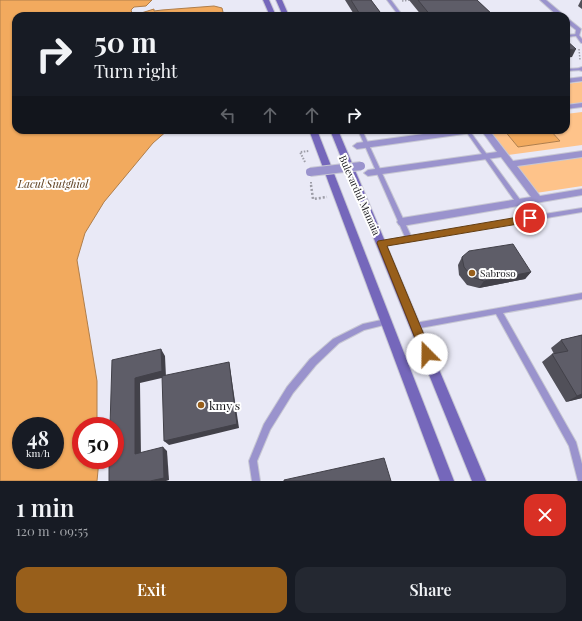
<!DOCTYPE html>
<meta charset="utf-8">
<style>
body{margin:0;font-family:"Playfair Display",serif;background:#242831;color:#f1f3f6;height:100vh;display:flex;flex-direction:column;font-size:15px;white-space:nowrap}
*{box-sizing:border-box;margin:0}
p{font-size:13px;color:#9ea1a6}
.icon{flex:none;width:22px;height:22px;fill:none;stroke:currentColor;stroke-width:2;stroke-linecap:round;stroke-linejoin:round}
.map{position:relative;height:481px;overflow:hidden}
.side{display:flex;flex-direction:column;background:#171b24;flex:1}
.side>*{flex:none}
.banner{position:absolute;left:12px;top:12px;width:558px;height:122px;border-radius:12px;box-shadow:0 1px 3px #0004;background:#171b24;color:#f1f3f6;overflow:hidden}
.speed{position:absolute;left:12px;top:417px;display:flex;gap:8px;font-size:20px;font-weight:700;text-align:center}
.speed>*{display:grid;place-content:center;width:52px;height:52px;border-radius:50%;background:#171b24;box-shadow:0 1px 3px #0004;line-height:1}
.speed small{font-size:10px;font-weight:400}
.speed .limit{border:6px solid #d22;background:#fff;color:#111}
.pin{position:absolute;display:grid;place-items:center;width:34px;height:34px;color:#fff;margin:-17px;border:2px solid #fff;border-radius:50%;box-shadow:0 1px 4px #0007}
.me{position:absolute;width:44px;margin:-22px;rotate:338deg;stroke-linejoin:round;filter:drop-shadow(0 0 3px #0008)}
.turn{display:flex;align-items:center;gap:14px;height:84px;padding:0 16px;font-size:18px}
.turn .icon{width:52px;height:52px;stroke-width:2.5}
.turn b{display:block;font-size:28px;line-height:34px}
.lanes{display:flex;align-items:center;height:38px;padding:0 16px;background:#0003;justify-content:center;gap:20px;direction:ltr}
.lanes .off{opacity:.35}
.round{display:grid;place-items:center;flex:none;width:42px;height:42px;border-radius:12px;background:#242831}
.headline{display:flex;align-items:center;justify-content:space-between;height:68px;padding:0 16px}
h1{font-size:24px;font-weight:600;line-height:30px}
.button{display:flex;gap:8px;margin-top:auto;padding:8px 16px}
.button a{flex:1;height:46px;border-radius:12px;background:#985f1b;color:#fff;font-size:16px;font-weight:600;line-height:46px;text-align:center}
.button a+a{background:#242831;color:#f1f3f6}
.map>svg:first-child{display:block}
.green{fill:#fec38a}
.water{fill:#f2aa5e;stroke:#b07e4a;fill-rule:evenodd}
.lines{fill:none;stroke-linecap:round;stroke-linejoin:round}
.lane-casing{stroke:#c7c7d3;stroke-width:2}
.street-casing{stroke:#c7c7d3;stroke-width:2}
.secondary-casing{stroke:#c7c7d3;stroke-width:2}
.path-far2{stroke:#9d9da7;stroke-width:1.5;stroke-dasharray:1.5 1.5;stroke-linecap:butt}
.path-far1{stroke:#9d9da7;stroke-width:2;stroke-dasharray:1.5 1.5;stroke-linecap:butt}
.path{stroke:#9d9da7;stroke-width:2.5;stroke-dasharray:2 2;stroke-linecap:butt}
.lane{fill:#9a93cd;fill-rule:evenodd}
.street{fill:#9a93cd;fill-rule:evenodd}
.secondary{fill:#7567bb;fill-rule:evenodd}
.street-bridge-casing{stroke:#c7c7d3;stroke-width:10;stroke-linecap:butt}
.street-bridge{stroke:#9a93cd;stroke-width:8}
.wall{fill:#515059}
.shaded-wall{fill:#424149}
.building{fill:#5e5d68;stroke:#424149}
.route{fill:#985f1b;stroke:#633e12}
.poi-dot{fill:#985f1b;stroke:#fff;stroke-width:1.5}
.labels{text-anchor:middle;dominant-baseline:central;stroke-width:4;stroke-linejoin:round;paint-order:stroke}
.street-label{font-size:10px;fill:#17171b;stroke:#fff}
.poi-label{font-size:10px;fill:#17171b;stroke:#fff;text-anchor:start}
.water-label{font-size:11px;font-style:italic;fill:#604223;stroke:#fff}
.near-poi-label{font-size:12px;fill:#17171b;stroke:#fff;text-anchor:start}
</style>
<div class="map">
<svg width="582" height="481" viewBox="0 0 582 481">
<rect width="100%" height="100%" fill="#e9e9f6"/>
<g class="green">
<path d="M 582,82 L 582,103 L 566,105 L 566,84 Z"/>
<path d="M 582,112 L 582,145 L 508,155 L 489,130 L 504,130 L 518,147 L 560,141 L 550,130 L 566,130 L 566,114 Z"/>
<path d="M 582,156 L 582,186 L 536,193 L 516,166 Z"/>
</g>
<g class="water">
<path d="M 0,0 L 152,0 L 146,6 L 134,7 L 131,10 L 132,13 L 138,14 L 154,9 L 154,11 L 162,10 L 214,6 L 222,8 L 224,16 L 16,16 L 16,130 L 168,130 L 153,143 L 104,202 L 85,233 L 77,260 L 97,381 L 97,426 L 81,426 L 81,460 L 99,460 L 97,481 L 0,481 ZM 21,426 L 55,426 L 55,460 L 21,460 Z"/>
<path d="M 504,130 L 550,130 L 560,141 L 518,147 Z"/>
</g>
<g class="lines">
<g class="lane-casing">
<g id="lane">
<path d="M 387,0 L 391,0 L 403,16 L 399,16 Z"/>
<path d="M 577,34 L 578,34 L 582,39 L 582,43 L 581,43 L 576,36 L 566,37 L 566,35 Z"/>
<path d="M 582,68 L 582,70 L 566,71 L 566,69 Z"/>
<path d="M 358,130 L 362,130 L 411,236 L 526,217 L 465,130 L 469,130 L 532,216 L 582,208 L 582,212 L 409,241 L 382,245 L 380,245 L 379,243 L 380,241 L 382,241 L 405,237 Z"/>
<path d="M 582,293 L 582,299 L 503,313 L 576,442 L 582,464 L 582,481 L 578,481 L 569,446 L 496,314 L 415,329 L 413,328 L 412,326 L 413,324 L 415,323 Z"/>
<path d="M 386,319 L 388,320 L 389,322 L 388,324 L 364,330 L 339,343 L 316,365 L 293,393 L 270,430 L 257,461 L 260,481 L 252,481 L 249,461 L 264,424 L 287,387 L 310,359 L 333,339 L 363,324 Z"/>
</g>
</g>
<g class="street-casing">
<g id="street">
<path d="M 540,0 L 546,0 L 565,16 L 558,16 Z"/>
<path d="M 566,17 L 581,29 L 579,36 L 575,36 L 576,30 L 566,22 Z"/>
<path d="M 582,67 L 582,71 L 579,70 L 579,68 Z"/>
<path d="M 582,77 L 582,81 L 566,83 L 566,79 Z"/>
<path d="M 582,103 L 582,107 L 566,109 L 566,105 Z"/>
<path d="M 453,130 L 475,130 L 471,133 L 357,149 L 353,146 L 357,143 Z"/>
<path d="M 481,130 L 489,130 L 513,161 L 582,151 L 582,157 L 517,166 L 540,196 L 582,189 L 582,195 L 402,226 L 399,225 L 397,222 L 399,219 L 402,218 L 531,197 L 501,157 L 368,176 L 364,173 L 368,170 L 497,152 Z"/>
</g>
</g>
<g class="secondary-casing">
<g id="secondary">
<path d="M 263,0 L 269,0 L 276,16 L 270,16 Z"/>
<path d="M 276,0 L 282,0 L 289,16 L 283,16 Z"/>
<path d="M 309,130 L 317,130 L 454,481 L 440,481 Z"/>
<path d="M 330,130 L 338,130 L 486,481 L 472,481 Z"/>
</g>
</g>
<g class="path-far2">
<path d="M 402,1 L 411,0"/>
<path d="M 579,49 L 580,60"/>
</g>
<g class="path-far1">
<path d="M 305,162 L 300,152 L 309,151"/>
<path d="M 311,182 L 311,186"/>
</g>
<path class="path" d="M 311,185 L 313,199 L 327,197"/>
<use href="#lane" class="lane"/>
<use href="#street" class="street"/>
<use href="#secondary" class="secondary"/>
<g class="street-bridge-casing">
<path id="street-bridge" d="M 310,172 L 361,166"/>
</g>
<use href="#street-bridge" class="street-bridge"/>
</g>
<g class="wall">
<path d="M 345,0 L 371,0 L 383,16 L 355,16 Z"/>
<path d="M 409,0 L 477,0 L 494,16 L 422,16 Z"/>
<path d="M 581,0 L 582,0 L 582,9 L 578,6 Z"/>
<path d="M 462,257 L 531,272 L 525,279 L 479,288 L 467,285 L 459,275 L 458,265 Z"/>
<path d="M 582,335 L 582,398 L 566,402 L 542,362 L 552,354 L 554,354 L 551,348 L 561,340 Z"/>
</g>
<g class="shaded-wall">
<path d="M 576,49 L 572,57 L 566,58 L 566,50 Z"/>
<path d="M 531,272 L 525,279 L 479,288 L 484,281 Z"/>
<path d="M 161,349 L 165,356 L 166,377 L 140,383 L 141,457 L 135,454 L 135,378 Z"/>
<path d="M 229,362 L 230,368 L 239,428 L 169,445 L 164,441 Z"/>
<path d="M 582,394 L 582,398 L 566,402 L 577,396 Z"/>
<path d="M 163,447 L 167,451 L 169,480 L 166,481 L 150,481 Z"/>
</g>
<g class="building">
<path d="M 351,0 L 371,0 L 383,16 L 361,16 Z"/>
<path d="M 418,0 L 477,0 L 494,16 L 431,16 Z"/>
<path d="M 566,40 L 576,49 L 566,50 Z"/>
<path d="M 513,244 L 531,272 L 484,281 L 472,277 L 464,267 L 462,257 L 469,251 Z"/>
<path d="M 582,335 L 582,394 L 577,396 L 552,354 L 568,351 L 561,340 Z"/>
<path d="M 161,349 L 162,371 L 135,378 L 135,454 L 163,447 L 164,478 L 150,481 L 109,481 L 109,460 L 115,460 L 115,426 L 110,426 L 112,360 Z"/>
<path d="M 229,362 L 237,424 L 164,441 L 162,376 Z"/>
<path d="M 384,458 L 391,481 L 284,481 L 284,480 Z"/>
</g>
<path class="route" d="M 530,215 L 534,218 L 530,222 L 387,246 L 432,354 L 431,358 L 427,359 L 423,358 L 377,243 L 378,241 Z"/>
<g class="poi-dot">
<circle cx="472" cy="273" r="4"/>
<circle cx="201" cy="405" r="4"/>
</g>
<g class="labels">
<g class="street-label">
<text transform="translate(360 195) rotate(66)">Bulevardul Mamaia</text>
</g>
<g class="poi-label">
<text x="480" y="273">Sabroso</text>
</g>
<g class="water-label">
<text x="53" y="183">Lacul Siutghiol</text>
</g>
<g class="near-poi-label">
<text x="209" y="405">kmy s</text>
</g>
</g>
</svg>
<div class="speed"><div>48<small>km/h</small></div><div class="limit">50</div></div>
<div class="pin" style="left:530px;top:218px;background:#d93025"><svg class="icon" aria-label="arrive" viewBox="0 0 24 24"><path d="M6 21V4h12l-3 4 3 4H6"/></svg></div>
<svg class="me" style="left:427px;top:354px" viewBox="-20 -20 40 40"><circle r="19" fill="#fff"/><path d="M0-13L10 11 0 6-10 11z" fill="#985f1b"/></svg>
<div class="banner">
<div class="turn"><svg class="icon" aria-label="right" viewBox="0 0 24 24"><path d="M7 20v-9h11M14 6l5 5-5 5"/></svg><div><b>50 m</b>Turn right</div></div>
<div class="lanes"><svg class="icon off" aria-label="left" viewBox="0 0 24 24"><path d="M17 20v-9H6M10 6l-5 5 5 5"/></svg><svg class="icon off" aria-label="ahead" viewBox="0 0 24 24"><path d="M12 20V5M6 11l6-6 6 6"/></svg><svg class="icon off" aria-label="ahead" viewBox="0 0 24 24"><path d="M12 20V5M6 11l6-6 6 6"/></svg><svg class="icon" aria-label="right" viewBox="0 0 24 24"><path d="M7 20v-9h11M14 6l5 5-5 5"/></svg></div>
</div>
</div>
<section class="side">
<div class="headline"><div><h1>1 min</h1><p>120 m · 09:55</p></div><a class="round" style="background:#d93025;color:#fff"><svg class="icon" aria-label="close" viewBox="0 0 24 24"><path d="M6 6l12 12M18 6L6 18"/></svg></a></div>
<div class="button"><a>Exit</a><a>Share</a></div>
</section>
